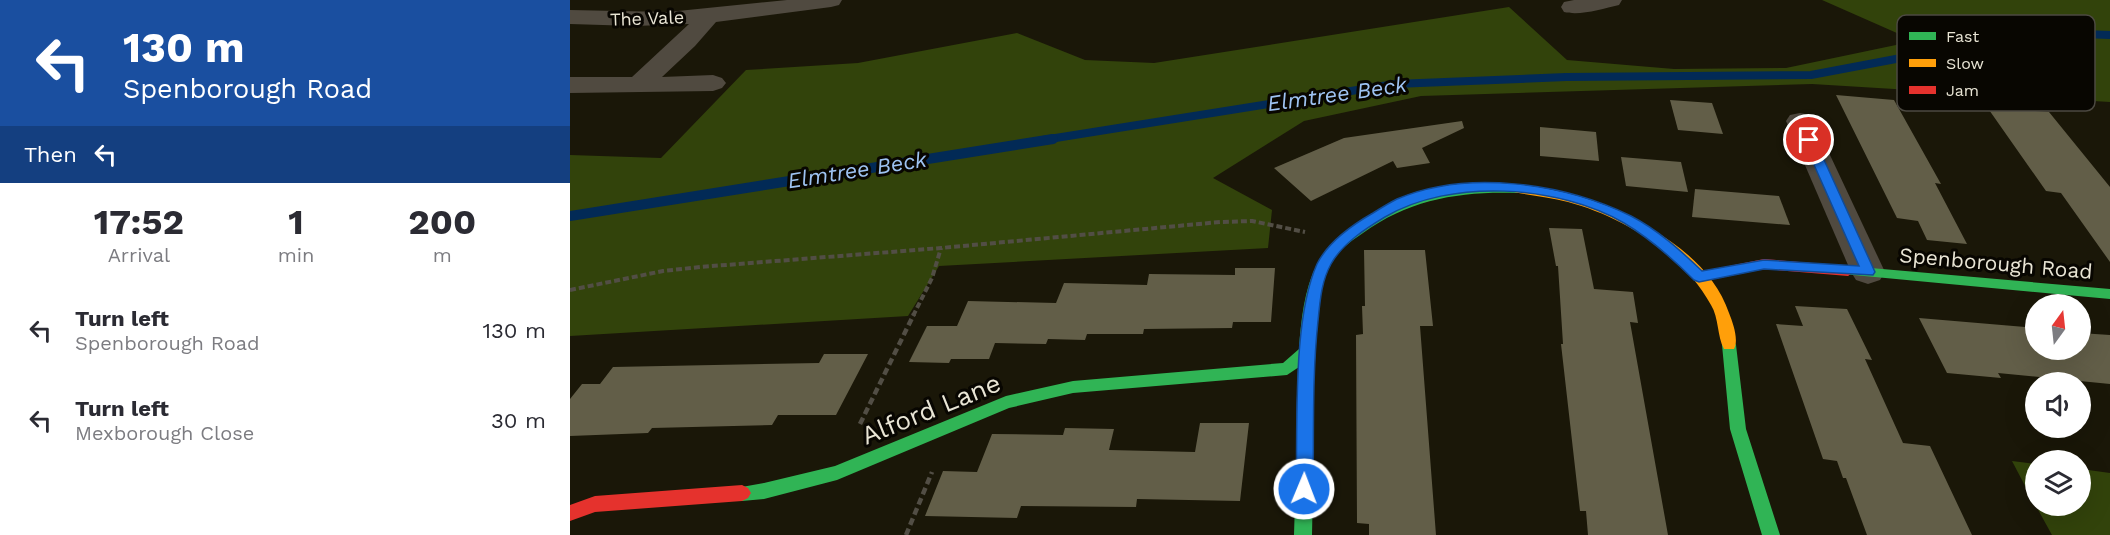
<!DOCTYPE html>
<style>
body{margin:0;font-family:"Work Sans",sans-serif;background:#f7f7f7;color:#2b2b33;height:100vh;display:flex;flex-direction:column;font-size:22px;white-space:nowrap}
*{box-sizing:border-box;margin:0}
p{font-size:20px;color:#7c7c81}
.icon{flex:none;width:33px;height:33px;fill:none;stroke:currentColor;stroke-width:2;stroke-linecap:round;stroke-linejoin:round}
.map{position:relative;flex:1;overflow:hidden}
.side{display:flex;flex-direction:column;background:#fff;width:570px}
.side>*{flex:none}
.banner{background:#1a4fa0;color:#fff;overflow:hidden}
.needle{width:39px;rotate:15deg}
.buttons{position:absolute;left:1455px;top:294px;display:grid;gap:12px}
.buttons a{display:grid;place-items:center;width:66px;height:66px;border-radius:50%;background:#fff;box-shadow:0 6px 24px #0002;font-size:30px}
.pin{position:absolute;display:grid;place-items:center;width:51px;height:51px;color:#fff;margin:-26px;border:3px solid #fff;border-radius:50%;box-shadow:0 2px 6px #0007}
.me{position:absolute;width:66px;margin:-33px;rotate:1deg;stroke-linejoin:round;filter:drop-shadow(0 0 4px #0008)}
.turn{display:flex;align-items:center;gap:21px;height:126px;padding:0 24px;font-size:27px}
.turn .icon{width:78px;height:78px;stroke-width:2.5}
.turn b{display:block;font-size:42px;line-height:51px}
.then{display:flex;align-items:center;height:57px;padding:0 24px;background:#0003;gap:12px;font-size:22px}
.eta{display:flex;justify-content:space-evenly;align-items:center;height:102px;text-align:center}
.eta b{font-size:36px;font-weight:700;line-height:42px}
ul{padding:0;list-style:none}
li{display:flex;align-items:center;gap:18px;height:90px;padding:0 24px}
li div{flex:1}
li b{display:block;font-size:22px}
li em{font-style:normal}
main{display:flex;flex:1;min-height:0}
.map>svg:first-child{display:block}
.green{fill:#32430b}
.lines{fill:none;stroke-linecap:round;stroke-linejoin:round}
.stream-far1{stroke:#022a56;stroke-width:8}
.stream{stroke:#022a56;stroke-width:10}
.building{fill:#625e48}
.path-far1{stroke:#524e45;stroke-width:4;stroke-dasharray:6 3;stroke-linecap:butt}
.path{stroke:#524e45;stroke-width:4.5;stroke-dasharray:7 4;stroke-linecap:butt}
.street{fill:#504a40;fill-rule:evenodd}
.fast{fill:#30b455;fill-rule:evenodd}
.slow{fill:#ff9f0a;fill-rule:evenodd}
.jam{fill:#e5322d;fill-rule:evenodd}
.route{fill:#1a73e8;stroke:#114b97;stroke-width:1.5}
.labels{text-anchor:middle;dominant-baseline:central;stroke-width:6;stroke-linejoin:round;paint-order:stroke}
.far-street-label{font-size:18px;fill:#e9e5d5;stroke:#080601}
.street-label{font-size:21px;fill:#e9e5d5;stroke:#080601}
.water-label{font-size:22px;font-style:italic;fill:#9ec3f2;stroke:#080601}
.near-street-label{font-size:26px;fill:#e9e5d5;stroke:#080601}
.key{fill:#080601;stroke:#4c4941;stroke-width:1.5}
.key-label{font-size:16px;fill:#e9e5d5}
</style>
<main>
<section class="side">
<div class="banner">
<div class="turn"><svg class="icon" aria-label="left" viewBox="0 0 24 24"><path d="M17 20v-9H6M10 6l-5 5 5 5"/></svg><div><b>130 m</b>Spenborough Road</div></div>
<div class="then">Then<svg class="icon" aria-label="left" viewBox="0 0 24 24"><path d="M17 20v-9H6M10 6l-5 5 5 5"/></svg></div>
</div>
<div class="eta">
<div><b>17:52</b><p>Arrival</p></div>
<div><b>1</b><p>min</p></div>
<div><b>200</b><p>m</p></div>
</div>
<ul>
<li><svg class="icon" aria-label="left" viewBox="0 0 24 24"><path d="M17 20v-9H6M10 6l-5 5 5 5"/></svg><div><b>Turn left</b><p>Spenborough Road</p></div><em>130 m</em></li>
<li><svg class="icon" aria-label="left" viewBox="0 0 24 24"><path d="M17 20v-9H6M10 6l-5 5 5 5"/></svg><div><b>Turn left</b><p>Mexborough Close</p></div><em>30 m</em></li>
</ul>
</section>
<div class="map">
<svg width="1540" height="535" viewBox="0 0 1540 535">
<rect width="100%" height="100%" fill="#1a1708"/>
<g class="green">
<path d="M 1252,0 L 1540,0 L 1540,102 L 1242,84 L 851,96 L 734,121 L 643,178 L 702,210 L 698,248 L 369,266 L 338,316 L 0,336 L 0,155 L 91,158 L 176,70 L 288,63 L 447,33 L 515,60 L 584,63 L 939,7 L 997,60 L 1104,69 L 1216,68 L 1345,41 Z"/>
<path d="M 1442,461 L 1465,464 L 1465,505 Z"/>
<path d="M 1511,469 L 1540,473 L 1540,535 L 1482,535 L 1466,506 L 1510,506 Z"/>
</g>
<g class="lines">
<path class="stream-far1" d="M 473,140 L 825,84 L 996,77 L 1241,75 L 1400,45 L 1485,33 L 1540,35"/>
<path class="stream" d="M 0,216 L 483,139"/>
</g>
<g class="building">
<path d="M 1266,95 L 1324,100 L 1371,184 L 1365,183 L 1397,244 L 1357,240 L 1348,221 L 1327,218 Z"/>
<path d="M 1100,100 L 1142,103 L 1153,134 L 1108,130 Z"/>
<path d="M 1417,107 L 1479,112 L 1540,187 L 1540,262 L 1491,193 L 1476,191 Z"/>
<path d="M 892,121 L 894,128 L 852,148 L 860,163 L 827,168 L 823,161 L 741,201 L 704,168 L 774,138 Z"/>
<path d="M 970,127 L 1026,132 L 1029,161 L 970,156 Z"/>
<path d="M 1051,157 L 1111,162 L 1118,192 L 1056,186 Z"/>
<path d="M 1125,189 L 1209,196 L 1220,225 L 1122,217 Z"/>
<path d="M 979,228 L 1012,229 L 1024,289 L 1063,292 L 1068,323 L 1060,322 L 1098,535 L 1018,535 L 1016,511 L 1010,511 L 991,344 L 993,344 L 988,266 L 986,266 Z"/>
<path d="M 794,250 L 855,250 L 863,326 L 850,326 L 866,535 L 799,535 L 799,524 L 787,523 L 786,335 L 793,334 L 792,306 L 795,306 Z"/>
<path d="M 665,268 L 705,268 L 701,322 L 663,322 L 662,328 L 574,329 L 573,334 L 517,334 L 515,340 L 478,339 L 476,344 L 425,343 L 419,359 L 381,359 L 379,363 L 339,362 L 357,326 L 387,326 L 398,301 L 486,303 L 494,283 L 577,285 L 579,274 L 665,275 Z"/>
<path d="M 1225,306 L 1277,309 L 1302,360 L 1295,359 L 1333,443 L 1360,446 L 1402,535 L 1297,535 L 1276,478 L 1273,478 L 1267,461 L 1253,459 L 1206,324 L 1233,326 Z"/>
<path d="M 1349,318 L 1466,328 L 1466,350 L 1510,350 L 1510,333 L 1540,335 L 1540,384 L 1428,373 L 1431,378 L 1377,373 Z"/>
<path d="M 254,354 L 298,354 L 266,415 L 208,415 L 202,425 L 82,428 L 78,433 L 0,436 L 0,399 L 12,384 L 30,384 L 43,367 L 249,363 Z"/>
<path d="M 630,423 L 679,423 L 670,501 L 567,499 L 566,507 L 451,506 L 447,518 L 355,516 L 373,471 L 407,472 L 422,434 L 493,435 L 495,428 L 544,429 L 539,450 L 625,452 Z"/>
</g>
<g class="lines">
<g class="path-far1">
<path d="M 0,290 L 93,271 L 130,267 L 371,248 L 650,222 L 682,221 L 735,232"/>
<path d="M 343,316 L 362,278 L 371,248"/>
</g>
<g class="path">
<path d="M 290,424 L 344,314"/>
<path d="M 336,535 L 362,472"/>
</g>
<g class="street">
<path d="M 217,0 L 272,0 L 269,5 L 261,7 L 146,22 L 125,46 L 92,77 L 143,75 L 152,78 L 156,83 L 152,88 L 143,91 L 0,93 L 0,77 L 62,77 L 119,24 L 65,26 L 0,24 L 0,10 L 98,12 Z"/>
<path d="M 1004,0 L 1052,0 L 1049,5 C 1032,9 1010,16 994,12 L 991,7 L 994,2 Z"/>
<path d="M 1230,113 L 1240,115 L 1244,121 L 1315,272 L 1310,280 L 1298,284 L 1286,280 L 1281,272 L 1216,121 L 1220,115 Z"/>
</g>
<g class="fast">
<path d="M 926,184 L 948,185 L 954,189 L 948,193 C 891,191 840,199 793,233 C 781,241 767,251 761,264 C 739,306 744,358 744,403 C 743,447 743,491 742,535 L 724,535 L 729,367 L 717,375 L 503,393 L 439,408 L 267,480 L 194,499 L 172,501 L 166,498 L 163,493 L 166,488 L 194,483 L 265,466 L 436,396 L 503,381 L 713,363 L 729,349 C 731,320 734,290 747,264 C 756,247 771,235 786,225 C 829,196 875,186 926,184 Z"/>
<path d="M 1278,266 L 1540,289 L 1540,299 L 1273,274 L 1271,271 Z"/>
<path d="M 1159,339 L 1164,341 L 1166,345 L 1176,429 L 1210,535 L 1192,535 L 1160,429 L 1152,345 L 1154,341 Z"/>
</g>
<path class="slow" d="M 948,185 C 1022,194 1133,236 1159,313 C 1163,323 1169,340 1164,349 L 1154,349 C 1147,336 1149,318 1141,305 C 1113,254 1054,217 998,202 C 980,197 962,196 944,192 L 942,189 L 944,186 Z"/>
<g class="jam">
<path d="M 1194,259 L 1278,266 L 1285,271 L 1278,276 L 1194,269 L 1129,282 L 1122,277 L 1129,272 Z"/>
<path d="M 172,485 L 178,488 L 181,493 L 178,498 L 172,501 L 25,512 L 0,521 L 0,505 L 25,496 Z"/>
</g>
</g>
<path class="route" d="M 1239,137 L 1245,140 L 1305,272 L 1303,275 L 1194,269 L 1129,282 L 1124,280 C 1102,258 1081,239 1054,223 C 988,185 881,178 815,217 C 795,229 772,244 761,264 C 751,282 750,302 748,321 C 742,377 744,433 743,489 L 740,495 L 734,497 L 728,495 L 726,489 C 728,427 722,320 747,264 C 758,242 782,225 803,213 C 811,208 819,203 827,199 C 897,169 993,183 1061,216 C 1088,230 1110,250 1132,271 L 1194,260 L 1289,266 L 1233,140 Z"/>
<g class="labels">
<g class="far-street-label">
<text transform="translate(77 18) rotate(-2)">The Vale</text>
</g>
<g class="street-label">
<text transform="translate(1426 263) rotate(5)">Spenborough Road</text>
</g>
<g class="water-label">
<text transform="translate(767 94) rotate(-8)">Elmtree Beck</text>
<text transform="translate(287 170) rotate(-9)">Elmtree Beck</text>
</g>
<g class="near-street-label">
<text transform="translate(361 409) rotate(-22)">Alford Lane</text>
</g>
</g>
<rect x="1327" y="15" width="198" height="96" rx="9" class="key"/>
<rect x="1339" y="32" width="27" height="8" fill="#30b455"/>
<rect x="1339" y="59" width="27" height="8" fill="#ff9f0a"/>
<rect x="1339" y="86" width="27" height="8" fill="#e5322d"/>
<g class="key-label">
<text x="1376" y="42">Fast</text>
<text x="1376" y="69">Slow</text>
<text x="1376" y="96">Jam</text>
</g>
</svg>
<div class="buttons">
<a><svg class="needle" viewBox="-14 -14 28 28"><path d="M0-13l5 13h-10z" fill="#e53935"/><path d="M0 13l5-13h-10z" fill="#7c7c81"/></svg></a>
<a><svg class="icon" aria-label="sound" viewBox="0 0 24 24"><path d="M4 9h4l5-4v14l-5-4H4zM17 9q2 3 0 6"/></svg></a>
<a><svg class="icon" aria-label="layers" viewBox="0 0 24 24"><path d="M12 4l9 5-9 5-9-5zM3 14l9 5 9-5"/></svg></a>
</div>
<div class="pin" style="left:1239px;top:140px;background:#d93025"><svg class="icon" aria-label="arrive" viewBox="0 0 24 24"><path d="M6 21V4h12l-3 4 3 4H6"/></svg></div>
<svg class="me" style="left:734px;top:489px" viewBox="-20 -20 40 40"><circle r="17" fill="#1a73e8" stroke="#fff" stroke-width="3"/><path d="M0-11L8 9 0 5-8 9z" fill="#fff"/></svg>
</div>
</main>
